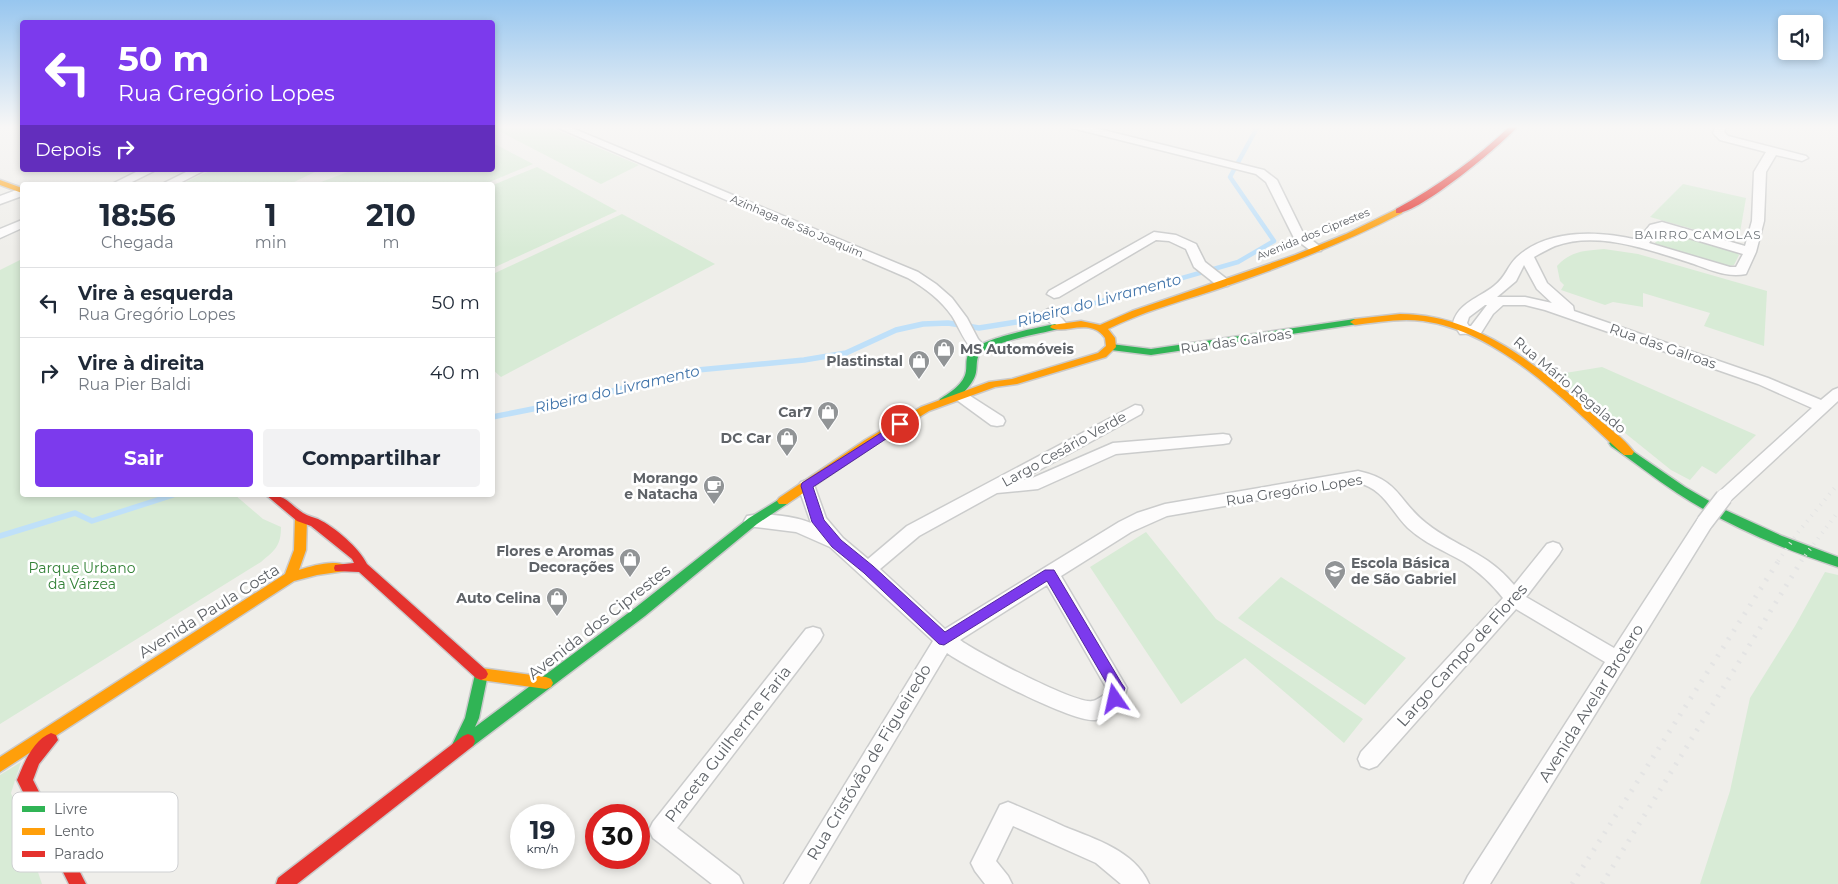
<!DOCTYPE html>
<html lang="pt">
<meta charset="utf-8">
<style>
body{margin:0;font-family:Montserrat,sans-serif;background:#f2f2f3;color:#1f2937;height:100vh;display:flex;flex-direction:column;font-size:19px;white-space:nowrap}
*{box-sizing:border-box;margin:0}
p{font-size:16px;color:#747a83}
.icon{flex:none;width:28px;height:28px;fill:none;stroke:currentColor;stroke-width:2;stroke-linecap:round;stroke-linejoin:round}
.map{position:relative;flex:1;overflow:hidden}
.drawer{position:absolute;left:20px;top:182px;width:475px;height:315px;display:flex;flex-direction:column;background:#fff;border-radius:5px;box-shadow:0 2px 8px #0003}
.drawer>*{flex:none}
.top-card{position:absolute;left:20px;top:20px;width:475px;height:152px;border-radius:5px;box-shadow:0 2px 8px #0003;background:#7c3aed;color:#fff;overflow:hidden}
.fabs{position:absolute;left:1778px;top:15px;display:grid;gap:10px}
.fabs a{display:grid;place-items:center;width:45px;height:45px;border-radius:5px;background:#fff;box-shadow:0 2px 8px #0003;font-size:25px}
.speed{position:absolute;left:510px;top:804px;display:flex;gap:10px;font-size:25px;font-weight:700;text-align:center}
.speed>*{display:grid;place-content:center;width:65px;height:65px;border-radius:50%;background:#fff;box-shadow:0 2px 8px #0003;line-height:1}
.speed small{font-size:12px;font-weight:400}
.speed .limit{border:8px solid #d22;background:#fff;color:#111}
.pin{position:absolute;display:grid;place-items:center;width:42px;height:42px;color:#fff;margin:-21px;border:2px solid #fff;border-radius:50%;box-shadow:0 1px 5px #0007}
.me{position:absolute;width:55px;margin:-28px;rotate:349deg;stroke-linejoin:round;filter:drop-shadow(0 0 4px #0008)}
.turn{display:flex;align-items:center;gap:18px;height:105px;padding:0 15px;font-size:22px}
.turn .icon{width:65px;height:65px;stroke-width:2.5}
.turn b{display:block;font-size:35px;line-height:42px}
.then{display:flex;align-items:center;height:48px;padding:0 15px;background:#0003;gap:10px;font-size:19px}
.eta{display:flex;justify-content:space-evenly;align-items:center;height:85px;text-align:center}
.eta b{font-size:30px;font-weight:700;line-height:35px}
.button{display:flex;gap:10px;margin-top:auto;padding:10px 15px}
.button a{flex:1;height:58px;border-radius:5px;background:#7c3aed;color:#fff;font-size:20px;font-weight:700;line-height:58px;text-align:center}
.button a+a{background:#f2f2f3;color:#1f2937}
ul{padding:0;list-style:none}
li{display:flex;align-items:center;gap:15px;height:70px;padding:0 15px;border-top:1px solid #e0e1e3}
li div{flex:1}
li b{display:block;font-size:19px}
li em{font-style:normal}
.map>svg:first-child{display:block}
.green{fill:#d8ebd6}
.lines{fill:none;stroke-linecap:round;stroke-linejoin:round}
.stream-far1{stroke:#bfe0f9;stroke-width:4.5}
.stream{stroke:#bfe0f9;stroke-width:5.5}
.street-casing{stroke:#cbcccc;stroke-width:3}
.fast-casing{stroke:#cacacb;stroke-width:3}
.slow-casing{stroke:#cacacb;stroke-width:3}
.jam-casing{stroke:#cacacb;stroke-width:3}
.street{fill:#fdfcfc;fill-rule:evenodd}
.fast{fill:#30b455;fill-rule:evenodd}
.slow{fill:#ff9f0a;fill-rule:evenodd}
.jam{fill:#e5322d;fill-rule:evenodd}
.rail-far1{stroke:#e4e4e4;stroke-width:4;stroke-dasharray:1 6;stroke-linecap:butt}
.rail{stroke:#e4e4e4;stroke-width:5;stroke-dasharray:2 8;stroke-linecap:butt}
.street-bridge-casing{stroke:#cbcccc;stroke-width:19;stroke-linecap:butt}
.street-bridge{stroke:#fdfcfc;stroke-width:16}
.route{fill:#7c3aed;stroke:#51269a}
.labels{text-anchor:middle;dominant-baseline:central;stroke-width:5;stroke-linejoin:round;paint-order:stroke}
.far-street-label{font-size:11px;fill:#5f6368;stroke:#fff}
.far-neighbourhood-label{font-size:12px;letter-spacing:1px;fill:#70757a;stroke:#fff}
.street-label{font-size:14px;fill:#5f6368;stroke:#fff}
.poi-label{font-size:14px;font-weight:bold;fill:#5f6368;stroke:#fff;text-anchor:end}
.park-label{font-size:14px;fill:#348238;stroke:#fff}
.water-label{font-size:15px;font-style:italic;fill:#4174aa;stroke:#fff}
.near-street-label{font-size:16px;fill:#5f6368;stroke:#fff}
.key{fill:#fff;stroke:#cfd0d2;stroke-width:1}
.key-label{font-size:14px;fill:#5f6368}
</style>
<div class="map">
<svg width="1838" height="884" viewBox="0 0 1838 884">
<rect width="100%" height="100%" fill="#efeeea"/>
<g class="green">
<path d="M 492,126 L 547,126 L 639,165 L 601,184 L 493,128 Z"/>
<path d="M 493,143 L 533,164 L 482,185 L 313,185 L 353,170 L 492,170 Z"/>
<path d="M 537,167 L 617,211 L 493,268 L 493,185 Z"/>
<path d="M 212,170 L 319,170 L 288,185 L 179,185 Z"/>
<path d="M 1683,184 L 1746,198 L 1739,238 L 1732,240 L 1650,217 Z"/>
<path d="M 622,214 L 715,264 L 501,377 L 493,370 L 493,274 Z"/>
<path d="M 1670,231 L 1736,252 L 1739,255 L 1734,265 L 1726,267 L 1659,246 L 1655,243 L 1661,232 Z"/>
<path d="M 1604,249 L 1638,254 L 1767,291 L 1764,346 L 1704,326 L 1710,313 L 1643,293 L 1643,307 L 1613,302 L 1605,305 L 1561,290 L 1564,285 L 1560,281 L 1557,266 C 1571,251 1583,251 1604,249 Z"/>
<path d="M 22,259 L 22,495 L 235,495 L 263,519 L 281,527 C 281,546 275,550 261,562 L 0,724 L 0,270 Z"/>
<path d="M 1602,367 L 1756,435 L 1716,474 L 1702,466 L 1690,480 L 1671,470 L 1553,375 Z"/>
<path d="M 1146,532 L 1216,619 L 1363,719 L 1344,743 L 1245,658 L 1181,704 L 1090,567 Z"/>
<path d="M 1825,572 L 1838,575 L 1838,884 L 1700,884 L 1730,791 L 1750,698 L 1795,626 Z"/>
<path d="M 1281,577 L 1406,658 L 1365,705 L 1238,618 Z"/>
<path d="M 21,762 L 11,793 L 42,884 L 0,884 L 0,775 Z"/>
</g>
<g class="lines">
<path class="stream-far1" d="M 1053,315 L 1238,262 L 1274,241 L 1230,177 L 1258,126"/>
<g class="stream">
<path d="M 492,417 L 583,399 L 687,371 L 804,360 L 846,353 L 896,330 L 923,324 L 948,323 L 979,328 L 1041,318 L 1057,313"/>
<path d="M 0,536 L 75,513 L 92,521 L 173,495"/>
</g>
<g class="street-casing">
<g id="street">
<path d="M 554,126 L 567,126 L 918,272 L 936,284 L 952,298 L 967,318 L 978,339 L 987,349 L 985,352 L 975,352 C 964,342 960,329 952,316 C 941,300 925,288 908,278 Z"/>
<path d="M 1071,126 L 1087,126 L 1264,170 L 1277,180 L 1303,233 L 1322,248 L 1321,251 L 1311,251 L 1294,238 L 1266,182 L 1256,174 L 1072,128 Z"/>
<path d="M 1716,126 L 1726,126 L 1724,132 L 1728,136 L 1806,156 L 1808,158 L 1802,161 L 1776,155 L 1766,172 L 1764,221 L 1756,252 L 1746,274 C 1728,278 1710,270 1694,264 C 1652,251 1599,230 1555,246 C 1548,249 1541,253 1534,257 L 1547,283 L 1573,306 L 1574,311 L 1768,378 L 1821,400 L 1833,390 L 1838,388 L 1838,401 L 1730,501 L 1724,503 L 1718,501 L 1715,497 L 1718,493 L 1812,408 L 1758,384 L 1545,310 L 1525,305 L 1503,305 L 1493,314 L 1481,333 L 1460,334 L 1453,323 C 1458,303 1479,298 1494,286 C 1507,276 1507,266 1517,257 C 1549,228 1600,231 1638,240 L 1650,225 L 1662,222 L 1745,246 L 1752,221 L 1754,172 L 1766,152 L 1720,140 L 1713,133 ZM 1662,230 L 1743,254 L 1736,267 L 1730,267 L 1649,243 L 1658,231 ZM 1524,265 L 1537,289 L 1552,303 L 1525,297 L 1497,297 L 1516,281 ZM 1485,305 L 1487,305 L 1471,326 L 1469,326 L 1467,323 L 1469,317 Z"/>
<path d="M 140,170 L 156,170 L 126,185 L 110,185 Z"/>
<path d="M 190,170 L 205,170 L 176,185 L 160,185 Z"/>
<path d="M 22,188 L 22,196 L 0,204 L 0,196 Z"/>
<path d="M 22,220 L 22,228 L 0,238 L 0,229 Z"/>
<path d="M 1154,232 L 1176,235 L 1196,244 L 1205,262 L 1228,280 L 1230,283 L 1228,286 L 1218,286 L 1194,267 L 1186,249 L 1169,241 L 1156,240 L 1059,297 L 1054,298 L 1047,294 L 1049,291 Z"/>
<path d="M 1048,309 C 1056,311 1063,319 1068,326 L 1066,329 L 1056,329 L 1041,313 Z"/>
<path d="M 959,390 L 964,392 L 1003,417 L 1005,421 L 1003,425 L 997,426 L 991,425 L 954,398 L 951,395 L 954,392 Z"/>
<path d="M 1135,405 L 1141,406 L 1143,410 L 1141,414 L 1021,480 L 1030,479 L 1113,443 L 1223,434 L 1229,435 L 1231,439 L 1229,443 L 1223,444 L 1116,454 L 1038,489 L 997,493 L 919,536 L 880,569 L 945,629 L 1119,522 L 1137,513 L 1165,504 L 1358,471 C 1400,480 1398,501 1426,523 C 1457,548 1486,551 1514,585 L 1547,544 L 1553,542 L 1559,544 L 1562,549 L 1559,554 L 1526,597 L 1614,648 L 1699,517 L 1705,516 L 1711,517 L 1714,522 L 1711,527 L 1490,884 L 1464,884 L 1468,876 L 1605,662 L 1516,609 L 1377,766 L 1369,769 L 1361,766 L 1358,759 L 1361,752 L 1503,598 C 1492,584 1479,572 1464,562 C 1445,551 1424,543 1408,528 C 1391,511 1383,488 1358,483 L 1167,516 L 1131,532 L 1061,576 L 1127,688 L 1122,705 C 1114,710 1104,718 1095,720 C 1073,723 968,668 947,653 L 809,884 L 784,884 L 933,641 L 830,547 L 796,532 L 747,526 L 744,521 L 747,516 C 763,512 795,516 811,523 L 798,486 L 801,482 L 807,480 L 813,482 L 826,518 L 843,538 L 868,559 L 907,526 ZM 1047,585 L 1107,689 L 1106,694 C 1102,696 1096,701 1092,701 C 1077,705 976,652 960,640 Z"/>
<path d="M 813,627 L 820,629 L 823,635 L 820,641 L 677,828 L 739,876 L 743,884 L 712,884 L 653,838 L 649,830 L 653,822 L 806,629 Z"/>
<path d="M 1008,802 C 1027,810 1046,818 1065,827 C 1095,839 1135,851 1149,884 L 1121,884 L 1096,863 L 1013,826 L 996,861 L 1008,876 L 1012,884 L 985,884 L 975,871 L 971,863 L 1000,805 Z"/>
</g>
</g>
<g class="fast-casing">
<g id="fast">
<path d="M 1355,319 L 1358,320 L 1360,322 L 1358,324 L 1151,355 L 1111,350 L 1106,347 L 1111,344 L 1151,349 Z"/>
<path d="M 1055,324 L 1060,327 L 1058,329 C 1039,334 994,341 980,354 C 975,359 978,369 975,376 C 971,387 953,407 940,403 L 939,401 L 940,399 C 951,392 964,384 966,371 C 967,364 965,358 970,352 C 982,338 1036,328 1055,324 Z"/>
<path d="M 1615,439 L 1685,487 L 1723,509 L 1782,536 L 1838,557 L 1838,567 C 1782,549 1726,525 1677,493 C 1654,478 1633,461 1611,446 L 1609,443 Z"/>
<path d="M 783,497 L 787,498 L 789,501 L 787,504 L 757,524 L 645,616 L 473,746 L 466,747 L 463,752 L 458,754 L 453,752 L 451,747 L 465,718 L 476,670 L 481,668 L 486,670 L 488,674 L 479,718 L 475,727 L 635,608 L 749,518 Z"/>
</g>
</g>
<g class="slow-casing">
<g id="slow">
<path d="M 0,180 L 22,188 L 22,193 L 0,185 Z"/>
<path d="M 1399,208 L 1403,211 L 1402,213 C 1342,244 1279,268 1215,290 C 1179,302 1142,312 1108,329 L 1115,338 L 1116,347 L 1106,357 L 1017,384 L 995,387 L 929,411 L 873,446 L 787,504 L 779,504 L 777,501 L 779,498 L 865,440 L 921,407 L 989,382 L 1012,379 L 1098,353 L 1106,346 L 1105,338 C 1090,316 1062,336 1050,327 L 1052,325 L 1081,321 L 1100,325 L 1132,311 L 1295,255 L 1346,234 Z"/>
<path d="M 1400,314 C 1477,314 1540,367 1595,416 C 1607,427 1624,438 1634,452 L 1632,455 L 1624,455 C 1568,404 1501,332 1423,321 C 1401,318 1378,322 1355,325 L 1350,322 L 1355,319 Z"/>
<path d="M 301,514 L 305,515 L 307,518 L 306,550 L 299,570 C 313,566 331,560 345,565 L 346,568 L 345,571 L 317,575 L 294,581 L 0,772 L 0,757 L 285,574 L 294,550 L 295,518 L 297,515 Z"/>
<path d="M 481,668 L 546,677 L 551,679 L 553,683 L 551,687 L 546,689 L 481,680 L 476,678 L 474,674 L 476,670 Z"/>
</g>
</g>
<g class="jam-casing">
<g id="jam">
<path d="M 1510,126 L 1518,126 C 1503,144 1416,216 1396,213 L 1396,209 C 1438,186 1476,159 1510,126 Z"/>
<path d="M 266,495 C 287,495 288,503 303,513 C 308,516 313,517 318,519 C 335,527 359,548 367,564 L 486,670 L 488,674 L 486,678 L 481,680 L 476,678 L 359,572 L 335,571 L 334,568 L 335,565 L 354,563 L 352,559 L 311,526 L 297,521 Z"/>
<path d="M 51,733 L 56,735 L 58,740 L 39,764 L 33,780 L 86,884 L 69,884 L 17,780 C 24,763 33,740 51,733 Z"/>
<path d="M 468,734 L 473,736 L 475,741 L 473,746 L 297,884 L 276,884 L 278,878 L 463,736 Z"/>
</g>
</g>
<use href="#street" class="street"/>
<use href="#fast" class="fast"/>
<use href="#slow" class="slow"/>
<use href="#jam" class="jam"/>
<g class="rail-far1">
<path d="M 1778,561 L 1799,531 L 1838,484"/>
<path d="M 1801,561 L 1838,512"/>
</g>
<g class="rail">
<path d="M 1572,884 L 1779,560"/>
<path d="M 1602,884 L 1802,560"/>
</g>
<g class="street-bridge-casing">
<path id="street-bridge" d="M 1705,522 L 1724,497"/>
</g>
<use href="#street-bridge" class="street-bridge"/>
</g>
<linearGradient id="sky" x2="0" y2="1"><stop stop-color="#97c6ef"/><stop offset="0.51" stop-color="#f8f7f6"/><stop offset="1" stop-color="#f8f7f6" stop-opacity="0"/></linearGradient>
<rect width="1838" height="249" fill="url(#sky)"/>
<path class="route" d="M 900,421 L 906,424 L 904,427 L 813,487 L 824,520 L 841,540 L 873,566 L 945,632 L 1045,570 L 1054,570 L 1122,684 L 1125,688 L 1120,703 L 1115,705 L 1110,703 L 1108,699 L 1110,689 L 1047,581 L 944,645 L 939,644 L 864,573 L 832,547 L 812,522 L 801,486 L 802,483 Z"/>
<defs>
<g id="shop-pin" transform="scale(1.125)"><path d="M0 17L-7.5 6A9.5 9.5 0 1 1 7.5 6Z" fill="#919496" stroke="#fff"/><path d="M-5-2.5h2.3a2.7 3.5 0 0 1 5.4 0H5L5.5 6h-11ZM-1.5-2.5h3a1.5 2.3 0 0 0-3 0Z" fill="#fff"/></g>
<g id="cafe-pin" transform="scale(1.125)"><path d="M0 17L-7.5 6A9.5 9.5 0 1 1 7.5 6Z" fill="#919496" stroke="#fff"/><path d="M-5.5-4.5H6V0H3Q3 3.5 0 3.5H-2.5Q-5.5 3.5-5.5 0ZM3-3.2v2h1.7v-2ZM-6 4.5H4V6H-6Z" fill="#fff"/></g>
<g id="school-pin" transform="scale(1.125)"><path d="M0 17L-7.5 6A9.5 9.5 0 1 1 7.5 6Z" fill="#919496" stroke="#fff"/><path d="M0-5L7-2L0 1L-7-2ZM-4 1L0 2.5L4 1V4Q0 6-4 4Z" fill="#fff"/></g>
</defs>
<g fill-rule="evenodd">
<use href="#shop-pin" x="944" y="349"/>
<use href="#shop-pin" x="919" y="361"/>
<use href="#shop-pin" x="828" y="412"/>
<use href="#shop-pin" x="787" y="438"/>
<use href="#cafe-pin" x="714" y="486"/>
<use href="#shop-pin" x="630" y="559"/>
<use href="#school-pin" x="1335" y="571"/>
<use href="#shop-pin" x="557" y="598"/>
</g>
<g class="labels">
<g class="far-street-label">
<text transform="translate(797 226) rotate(23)">Azinhaga de São Joaquim</text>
<text transform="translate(1313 234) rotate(-22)">Avenida dos Ciprestes</text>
</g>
<g class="far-neighbourhood-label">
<text x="1698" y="234">BAIRRO CAMOLAS</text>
</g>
<g class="street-label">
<text transform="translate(1236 341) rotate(-8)">Rua das Galroas</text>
<text transform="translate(1663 346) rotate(19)">Rua das Galroas</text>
<text transform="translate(1570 385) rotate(40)">Rua Mário Regalado</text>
<text transform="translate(1064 449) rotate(-29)">Largo Cesário Verde</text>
<text transform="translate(1294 490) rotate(-9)">Rua Gregório Lopes</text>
</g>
<g class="poi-label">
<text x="960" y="349" text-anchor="start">MS Automóveis</text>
<text x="903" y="361">Plastinstal</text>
<text x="812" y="412">Car7</text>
<text x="771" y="438">DC Car</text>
<text x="698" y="478">Morango<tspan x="698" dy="16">e Natacha</tspan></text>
<text x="614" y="551">Flores e Aromas<tspan x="614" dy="16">Decorações</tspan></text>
<text x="1351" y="563" text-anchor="start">Escola Básica<tspan x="1351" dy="16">de São Gabriel</tspan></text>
<text x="541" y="598">Auto Celina</text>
</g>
<g class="park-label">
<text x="82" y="568">Parque Urbano<tspan x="82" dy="16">da Várzea</tspan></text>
</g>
<g class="water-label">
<text transform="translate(1099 300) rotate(-15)">Ribeira do Livramento</text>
<text transform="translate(617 389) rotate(-13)">Ribeira do Livramento</text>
</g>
<g class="near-street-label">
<text transform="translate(209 611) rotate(-32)">Avenida Paula Costa</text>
<text transform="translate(599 622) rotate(-38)">Avenida dos Ciprestes</text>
<text transform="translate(1462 655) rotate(-48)">Largo Campo de Flores</text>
<text transform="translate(1591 703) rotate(-58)">Avenida Avelar Brotero</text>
<text transform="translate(728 744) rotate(-52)">Praceta Guilherme Faria</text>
<text transform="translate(869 762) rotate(-59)">Rua Cristóvão de Figueiredo</text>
</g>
</g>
<rect x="12" y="792" width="166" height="80" rx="8" class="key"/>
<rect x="22" y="806" width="23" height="6" fill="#30b455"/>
<rect x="22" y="828" width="23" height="7" fill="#ff9f0a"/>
<rect x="22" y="851" width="23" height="6" fill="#e5322d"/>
<g class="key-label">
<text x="54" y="814">Livre</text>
<text x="54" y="836">Lento</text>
<text x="54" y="859">Parado</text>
</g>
</svg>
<div class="fabs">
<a><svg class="icon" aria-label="sound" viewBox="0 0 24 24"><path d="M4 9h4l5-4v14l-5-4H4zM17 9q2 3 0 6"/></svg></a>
</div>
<div class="speed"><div>19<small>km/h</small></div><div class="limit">30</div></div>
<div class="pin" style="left:900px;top:424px;background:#d93025"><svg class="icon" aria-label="arrive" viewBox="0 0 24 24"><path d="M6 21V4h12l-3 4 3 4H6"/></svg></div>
<svg class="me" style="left:1115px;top:699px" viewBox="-20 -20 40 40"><path d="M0-17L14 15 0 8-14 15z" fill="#7c3aed" stroke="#fff" stroke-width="4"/></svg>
<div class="top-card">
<div class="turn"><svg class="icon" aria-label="left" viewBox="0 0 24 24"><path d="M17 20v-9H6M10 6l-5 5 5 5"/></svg><div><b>50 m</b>Rua Gregório Lopes</div></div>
<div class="then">Depois<svg class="icon" aria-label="right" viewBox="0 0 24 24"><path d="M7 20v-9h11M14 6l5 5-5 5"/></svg></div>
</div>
<section class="drawer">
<div class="eta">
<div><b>18:56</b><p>Chegada</p></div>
<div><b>1</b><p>min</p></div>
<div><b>210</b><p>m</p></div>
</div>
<ul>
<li><svg class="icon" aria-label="left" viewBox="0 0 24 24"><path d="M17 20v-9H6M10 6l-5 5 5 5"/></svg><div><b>Vire à esquerda</b><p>Rua Gregório Lopes</p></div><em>50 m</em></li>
<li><svg class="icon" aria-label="right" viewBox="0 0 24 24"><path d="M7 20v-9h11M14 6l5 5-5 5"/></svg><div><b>Vire à direita</b><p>Rua Pier Baldi</p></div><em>40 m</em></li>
</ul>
<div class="button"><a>Sair</a><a>Compartilhar</a></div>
</section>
</div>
